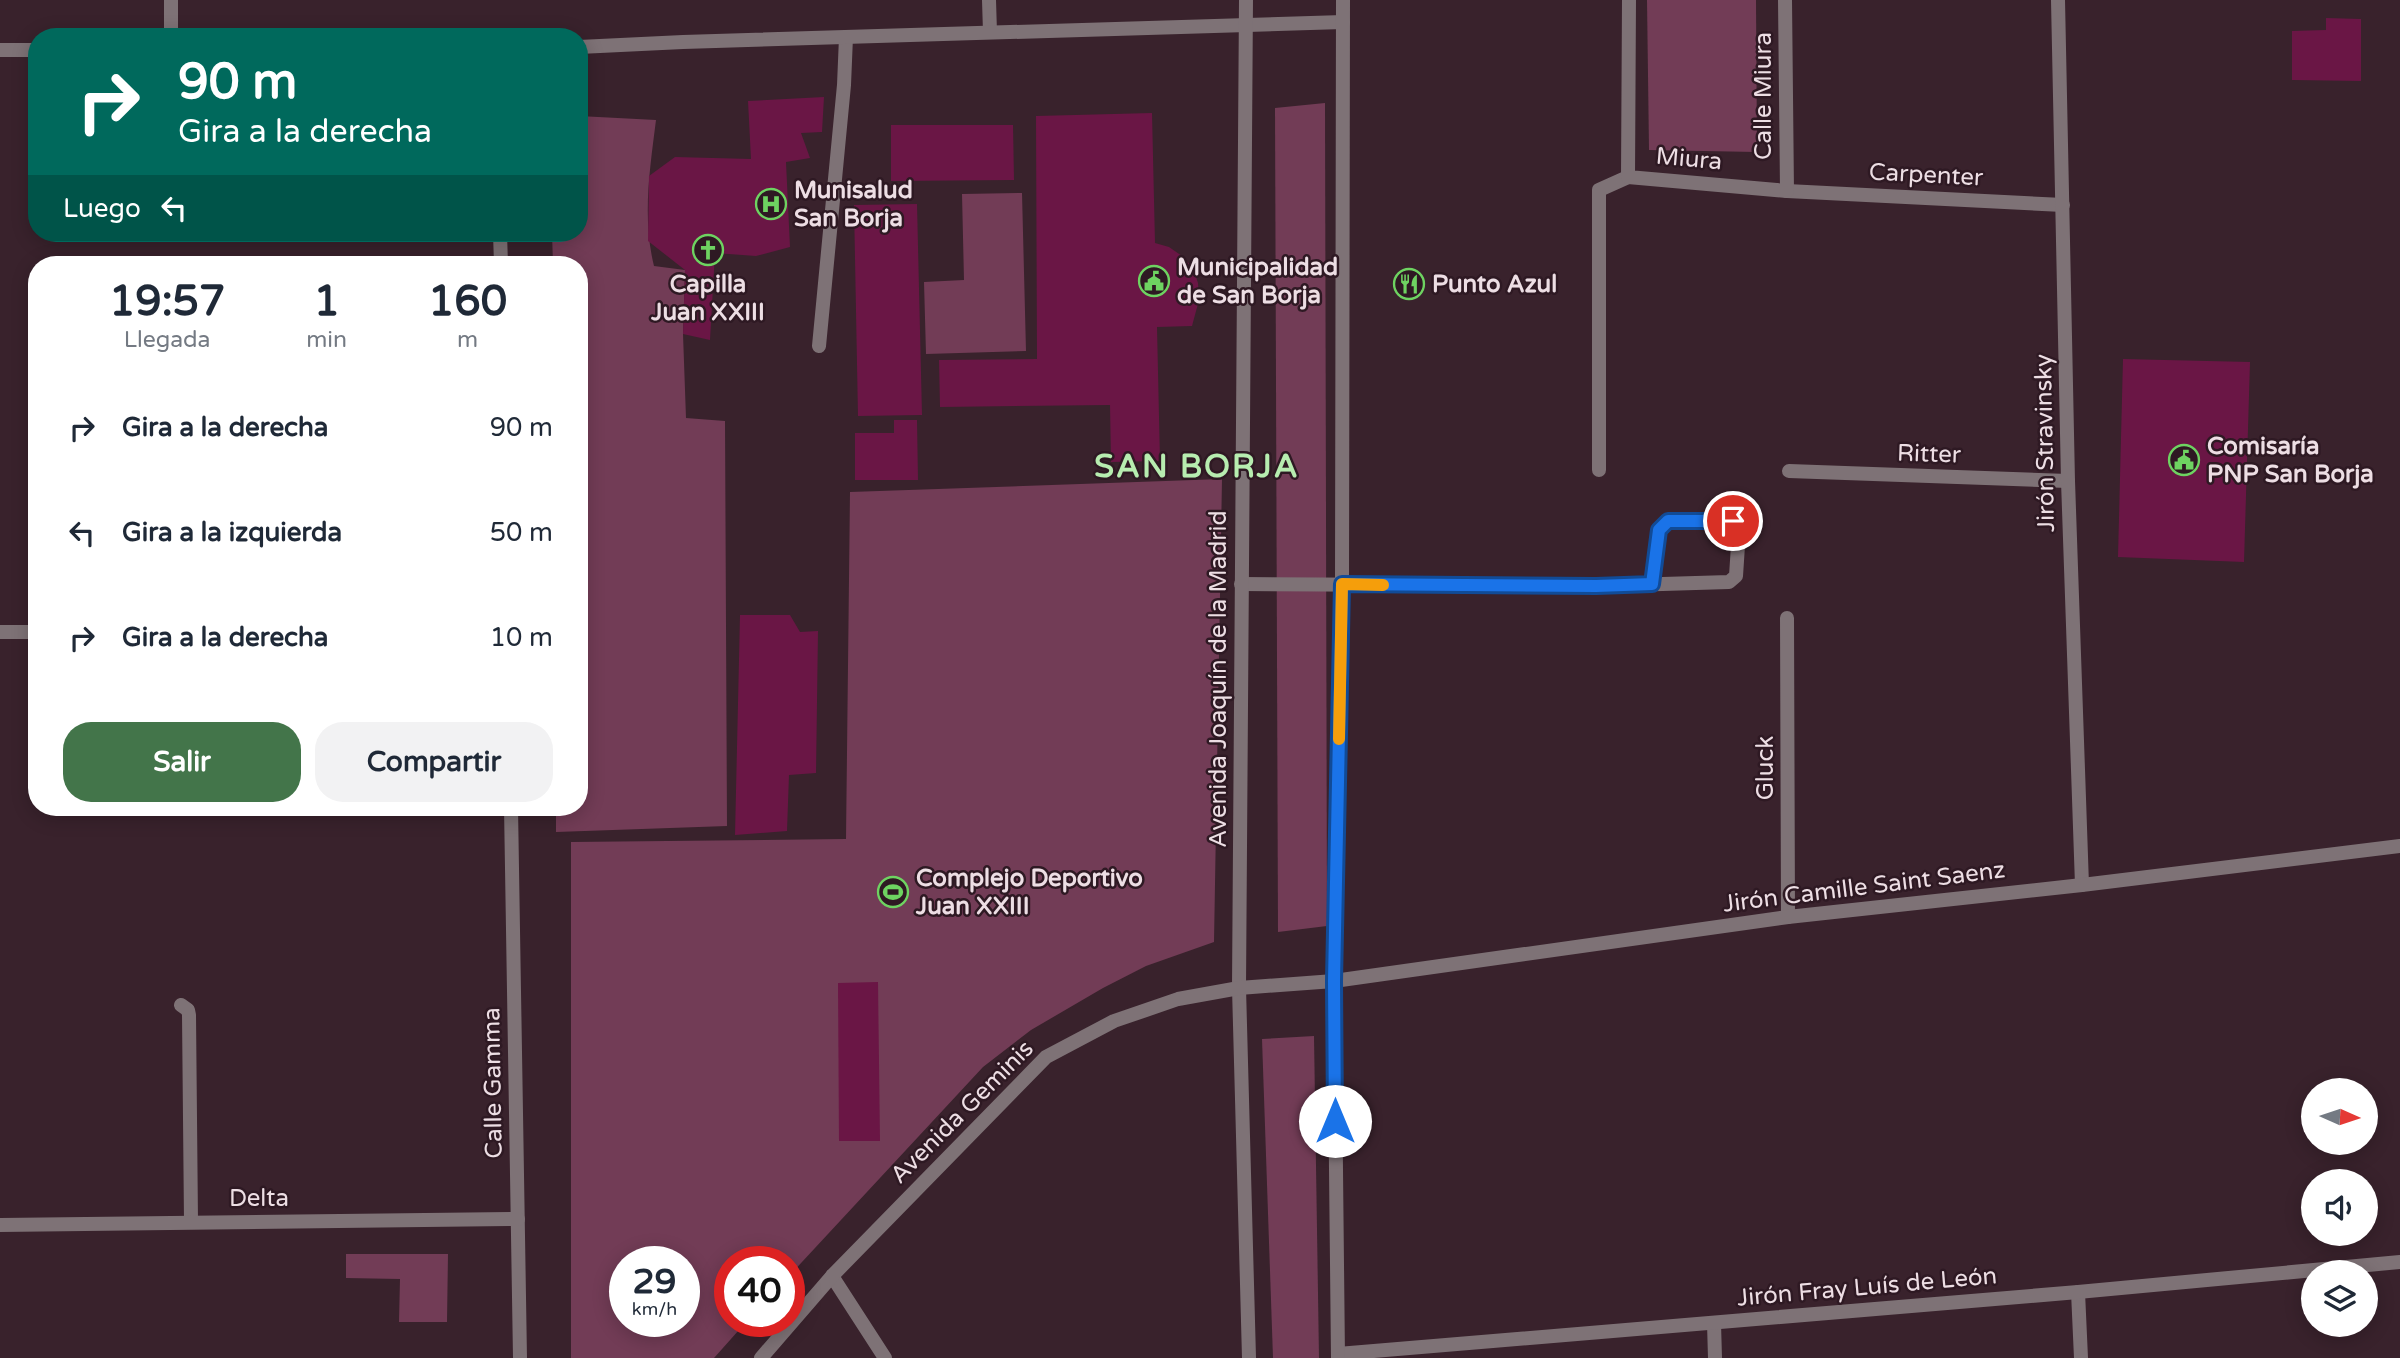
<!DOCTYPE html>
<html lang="es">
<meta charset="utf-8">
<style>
body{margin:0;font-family:"Varela Round",sans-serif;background:#f2f2f3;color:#1f2937;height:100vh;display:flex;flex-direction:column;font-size:26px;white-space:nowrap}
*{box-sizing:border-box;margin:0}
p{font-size:23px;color:#747a83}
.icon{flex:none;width:38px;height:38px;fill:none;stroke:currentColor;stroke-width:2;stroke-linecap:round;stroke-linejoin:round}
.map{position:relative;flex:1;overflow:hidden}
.drawer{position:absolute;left:28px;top:256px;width:560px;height:560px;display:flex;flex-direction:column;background:#fff;border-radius:28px;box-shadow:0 4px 18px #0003}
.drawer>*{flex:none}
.banner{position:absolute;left:28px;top:28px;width:560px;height:214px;border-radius:28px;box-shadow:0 4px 18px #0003;background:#00695c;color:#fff;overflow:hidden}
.needle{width:46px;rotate:93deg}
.tools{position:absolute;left:2301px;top:1078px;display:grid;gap:14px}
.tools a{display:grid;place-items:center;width:77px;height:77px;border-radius:50%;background:#fff;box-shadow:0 4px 18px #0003;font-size:35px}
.speed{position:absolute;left:609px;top:1246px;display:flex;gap:14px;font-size:35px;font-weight:700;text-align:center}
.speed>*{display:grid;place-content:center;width:91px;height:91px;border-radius:50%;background:#fff;box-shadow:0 4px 18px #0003;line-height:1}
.speed small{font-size:18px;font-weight:400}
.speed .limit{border:10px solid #d22;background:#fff;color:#111}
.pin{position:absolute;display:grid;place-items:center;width:60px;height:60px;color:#fff;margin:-30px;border:4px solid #fff;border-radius:50%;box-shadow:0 2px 7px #0007}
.me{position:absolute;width:77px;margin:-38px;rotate:0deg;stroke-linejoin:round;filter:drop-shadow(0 0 5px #0008)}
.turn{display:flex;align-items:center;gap:24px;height:147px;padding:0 35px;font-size:32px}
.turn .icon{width:91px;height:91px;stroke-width:2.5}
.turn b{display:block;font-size:49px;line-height:60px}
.then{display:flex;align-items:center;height:66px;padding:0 35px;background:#0003;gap:14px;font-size:26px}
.eta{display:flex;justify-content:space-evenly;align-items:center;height:119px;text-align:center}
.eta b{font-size:42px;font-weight:700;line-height:49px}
.action{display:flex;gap:14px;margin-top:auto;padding:14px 35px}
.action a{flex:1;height:80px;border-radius:28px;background:#43754a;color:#fff;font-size:28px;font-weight:700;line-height:80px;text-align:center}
.action a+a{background:#f2f2f3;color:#1f2937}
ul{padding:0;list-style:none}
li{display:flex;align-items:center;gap:21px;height:105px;padding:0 35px}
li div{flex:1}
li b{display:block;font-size:26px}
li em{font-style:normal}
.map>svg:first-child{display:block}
.green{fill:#723c56;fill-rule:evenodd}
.building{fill:#6a1645}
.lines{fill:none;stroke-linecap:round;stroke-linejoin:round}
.service{stroke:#7e7276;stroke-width:14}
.pedestrian{stroke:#7e7276;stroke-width:14}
.minor{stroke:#7e7276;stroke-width:14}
.tertiary{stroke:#7e7276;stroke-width:14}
.route-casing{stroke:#114b97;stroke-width:18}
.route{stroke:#1a73e8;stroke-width:12}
.slow{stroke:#f59e0b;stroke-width:12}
.labels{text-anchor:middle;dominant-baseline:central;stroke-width:5;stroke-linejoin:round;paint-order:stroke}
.street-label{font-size:24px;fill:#eddee4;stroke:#2e1923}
.poi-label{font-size:24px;font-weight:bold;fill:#eddee4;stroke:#2e1923;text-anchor:start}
.district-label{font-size:32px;font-weight:bold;letter-spacing:2px;fill:#b7edb0;stroke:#2e1923}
</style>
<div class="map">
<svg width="2400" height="1358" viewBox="0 0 2400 1358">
<rect width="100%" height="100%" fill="#39222c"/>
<g class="green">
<path d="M 1647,0 L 1756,0 L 1757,152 L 1649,150 Z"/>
<path d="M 1325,103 L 1327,926 L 1278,932 L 1275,108 Z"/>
<path d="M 579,116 L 656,120 C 650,168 642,218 654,266 L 685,270 L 683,334 L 686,418 L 725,421 L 727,826 L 556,832 L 556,807 L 579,807 L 579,264 L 553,264 L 552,233 L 579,233 Z"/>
<path d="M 1022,193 L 1026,351 L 926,354 L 924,282 L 964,280 L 962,194 Z"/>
<path d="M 1222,479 L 1214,942 L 1146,966 L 1103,988 L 1031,1030 L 983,1067 L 789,1276 L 789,1262 L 730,1262 L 730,1321 L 747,1321 L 714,1358 L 571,1358 L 571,842 L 846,839 L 850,492 ZM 625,1262 L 684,1262 L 684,1321 L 625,1321 Z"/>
<path d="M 1314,1036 L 1319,1358 L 1273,1358 L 1262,1039 Z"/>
<path d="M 346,1254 L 448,1254 L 447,1322 L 399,1322 L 400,1279 L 346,1278 Z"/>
</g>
<g class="building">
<path d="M 2326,18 L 2361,19 L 2361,81 L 2292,80 L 2292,31 L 2326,30 Z"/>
<path d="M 824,97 L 822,132 L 801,133 L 810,158 L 786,162 L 790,247 L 756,256 L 715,253 L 710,340 L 683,334 L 685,270 L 648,241 L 649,176 L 675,157 L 751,159 L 748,101 Z"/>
<path d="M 1152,113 L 1155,243 L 1169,247 L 1182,256 L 1193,268 L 1198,283 L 1199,300 L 1192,326 L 1157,327 L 1160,461 L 1111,462 L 1110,405 L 940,407 L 939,360 L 1037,359 L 1036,116 Z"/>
<path d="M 891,125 L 1013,125 L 1014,180 L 891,181 Z"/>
<path d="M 917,204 L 922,415 L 858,416 L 854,205 Z"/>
<path d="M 2123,359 L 2250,362 L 2244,562 L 2118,557 Z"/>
<path d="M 894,420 L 917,420 L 918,480 L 855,480 L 855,433 L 894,433 Z"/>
<path d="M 740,615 L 790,615 L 800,632 L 818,631 L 816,773 L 789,775 L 787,831 L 735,835 Z"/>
<path d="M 878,982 L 880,1141 L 839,1141 L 838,983 Z"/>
</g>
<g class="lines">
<g class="service">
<path d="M 819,346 L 844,85 L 846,37"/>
<path d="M 1596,586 L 1729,582 L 1736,576 L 1739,530 L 1737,524 L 1733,521 L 1668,521 L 1659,530 L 1652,584"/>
</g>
<g class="pedestrian">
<path d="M 1787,191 L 2063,205"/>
<path d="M 1599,470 L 1599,190 L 1628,177"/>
<path d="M 1789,471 L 2068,481"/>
<path d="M 1787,618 L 1788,917"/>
</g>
<g class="minor">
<path d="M 989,0 L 990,32"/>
<path d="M 1629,0 L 1628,177 L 1787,191 L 1785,0"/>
<path d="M 2058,0 L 2068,481 L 2082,885"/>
<path d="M 171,37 L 171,0"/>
<path d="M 579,47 L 683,42 L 1343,22"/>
<path d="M 0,50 L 37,50"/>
<path d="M 500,233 L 501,264"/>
<path d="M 1241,584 L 1596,586"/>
<path d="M 0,632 L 37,632"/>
<path d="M 511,807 L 520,1358"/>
<path d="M 1334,981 L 1788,917 L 2082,885 L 2400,846"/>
<path d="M 181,1005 L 188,1010 L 189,1015 L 191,1221"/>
<path d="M 0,1225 L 518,1219"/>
<path d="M 832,1276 L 885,1358"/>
<path d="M 2078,1292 L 2081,1358"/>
<path d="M 1714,1323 L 1715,1358"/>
</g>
<g class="tertiary">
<path d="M 1246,0 L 1239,988 L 1249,1358"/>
<path d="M 1338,1354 L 2078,1292 L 2400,1262"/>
<path d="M 761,1358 L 832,1276 L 1046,1057 L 1114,1021 L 1178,999 L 1239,988 L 1334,981"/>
<path d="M 1338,1358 L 1334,981 L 1342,584 L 1343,0"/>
</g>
</g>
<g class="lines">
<g class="route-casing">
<path id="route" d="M 1335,1121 L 1334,981 L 1342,584 L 1596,586 L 1652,584 L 1659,530 L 1668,521 L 1733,521"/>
</g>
<use href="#route" class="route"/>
<path class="slow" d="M 1339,739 L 1342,584 L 1383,585"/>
</g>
<defs>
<g id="hospital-ring" transform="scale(1.575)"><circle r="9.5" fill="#2e1923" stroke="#6ed361" stroke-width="1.5"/><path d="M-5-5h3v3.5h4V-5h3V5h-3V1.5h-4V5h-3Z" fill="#6ed361"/></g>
<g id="church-ring" transform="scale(1.575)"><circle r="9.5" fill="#2e1923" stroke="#6ed361" stroke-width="1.5"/><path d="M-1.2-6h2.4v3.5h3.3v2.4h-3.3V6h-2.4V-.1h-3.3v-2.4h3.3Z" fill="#6ed361"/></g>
<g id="civic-ring" transform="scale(1.575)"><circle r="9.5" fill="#2e1923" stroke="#6ed361" stroke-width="1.5"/><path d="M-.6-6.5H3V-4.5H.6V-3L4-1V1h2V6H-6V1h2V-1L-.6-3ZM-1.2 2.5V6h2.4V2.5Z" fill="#6ed361"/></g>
<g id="restaurant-ring" transform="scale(1.575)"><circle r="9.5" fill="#2e1923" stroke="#6ed361" stroke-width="1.5"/><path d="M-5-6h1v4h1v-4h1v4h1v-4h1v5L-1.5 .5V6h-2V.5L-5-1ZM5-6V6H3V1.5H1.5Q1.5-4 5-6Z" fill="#6ed361"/></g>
<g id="stadium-ring" transform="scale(1.575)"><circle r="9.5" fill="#2e1923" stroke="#6ed361" stroke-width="1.5"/><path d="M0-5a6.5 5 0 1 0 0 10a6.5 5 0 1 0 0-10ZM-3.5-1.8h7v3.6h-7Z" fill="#6ed361"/></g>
</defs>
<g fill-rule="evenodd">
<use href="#hospital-ring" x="771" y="204"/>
<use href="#church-ring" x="708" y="250"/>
<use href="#civic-ring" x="1154" y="281"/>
<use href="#restaurant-ring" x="1409" y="284"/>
<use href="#civic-ring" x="2184" y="460"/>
<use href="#stadium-ring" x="893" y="892"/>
</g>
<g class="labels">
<g class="street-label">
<text transform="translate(1763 96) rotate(-90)">Calle Miura</text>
<text transform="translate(1689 159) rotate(5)">Miura</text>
<text transform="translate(1926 175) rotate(3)">Carpenter</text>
<text transform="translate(2045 443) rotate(-91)">Jirón Stravinsky</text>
<text transform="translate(1929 454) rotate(2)">Ritter</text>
<text transform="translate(1218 679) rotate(-90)">Avenida Joaquín de la Madrid</text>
<text transform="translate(1765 768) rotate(-90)">Gluck</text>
<text transform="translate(1864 887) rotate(-7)">Jirón Camille Saint Saenz</text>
<text transform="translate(493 1083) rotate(-91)">Calle Gamma</text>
<text transform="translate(962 1112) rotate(-45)">Avenida Geminis</text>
<text x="259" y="1198">Delta</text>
<text transform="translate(1867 1287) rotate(-5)">Jirón Fray Luís de León</text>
</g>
<g class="poi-label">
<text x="794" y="190">Munisalud<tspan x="794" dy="28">San Borja</tspan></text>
<text x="1177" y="267">Municipalidad<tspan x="1177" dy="28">de San Borja</tspan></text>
<text x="708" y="284" text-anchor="middle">Capilla<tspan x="708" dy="28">Juan XXIII</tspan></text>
<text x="1432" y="284">Punto Azul</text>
<text x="2207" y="446">Comisaría<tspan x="2207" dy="28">PNP San Borja</tspan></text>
<text x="916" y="878">Complejo Deportivo<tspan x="916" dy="28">Juan XXIII</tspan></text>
</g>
<g class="district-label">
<text x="1197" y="467">SAN BORJA</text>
</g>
</g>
</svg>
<div class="tools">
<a><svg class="needle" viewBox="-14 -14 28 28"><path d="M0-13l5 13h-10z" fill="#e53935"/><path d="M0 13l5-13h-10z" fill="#747a83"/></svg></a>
<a><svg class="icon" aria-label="sound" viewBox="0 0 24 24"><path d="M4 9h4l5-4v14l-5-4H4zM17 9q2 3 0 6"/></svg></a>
<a><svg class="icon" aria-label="layers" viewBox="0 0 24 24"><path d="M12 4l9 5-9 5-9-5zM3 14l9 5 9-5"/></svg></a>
</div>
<div class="speed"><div>29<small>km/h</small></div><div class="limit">40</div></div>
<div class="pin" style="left:1733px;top:521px;background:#d93025"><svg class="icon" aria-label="arrive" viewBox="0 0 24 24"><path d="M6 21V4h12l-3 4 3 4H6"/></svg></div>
<svg class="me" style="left:1335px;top:1121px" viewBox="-20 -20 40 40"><circle r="19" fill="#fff"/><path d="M0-13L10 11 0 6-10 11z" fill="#1a73e8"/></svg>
<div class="banner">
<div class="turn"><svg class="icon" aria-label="right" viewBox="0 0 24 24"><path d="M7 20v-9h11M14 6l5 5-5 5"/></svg><div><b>90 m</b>Gira a la derecha</div></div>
<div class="then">Luego<svg class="icon" aria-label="left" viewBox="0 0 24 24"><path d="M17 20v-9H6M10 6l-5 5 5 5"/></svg></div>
</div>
<section class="drawer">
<div class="eta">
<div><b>19:57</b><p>Llegada</p></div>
<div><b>1</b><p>min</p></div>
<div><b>160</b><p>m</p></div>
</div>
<ul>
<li><svg class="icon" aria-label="right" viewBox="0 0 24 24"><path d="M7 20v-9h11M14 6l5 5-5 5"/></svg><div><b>Gira a la derecha</b></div><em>90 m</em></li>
<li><svg class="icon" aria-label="left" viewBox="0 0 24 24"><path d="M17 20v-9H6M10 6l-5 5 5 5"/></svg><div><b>Gira a la izquierda</b></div><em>50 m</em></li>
<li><svg class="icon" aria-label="right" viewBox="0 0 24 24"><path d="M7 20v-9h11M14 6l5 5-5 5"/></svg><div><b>Gira a la derecha</b></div><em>10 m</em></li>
</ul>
<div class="action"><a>Salir</a><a>Compartir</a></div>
</section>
</div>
